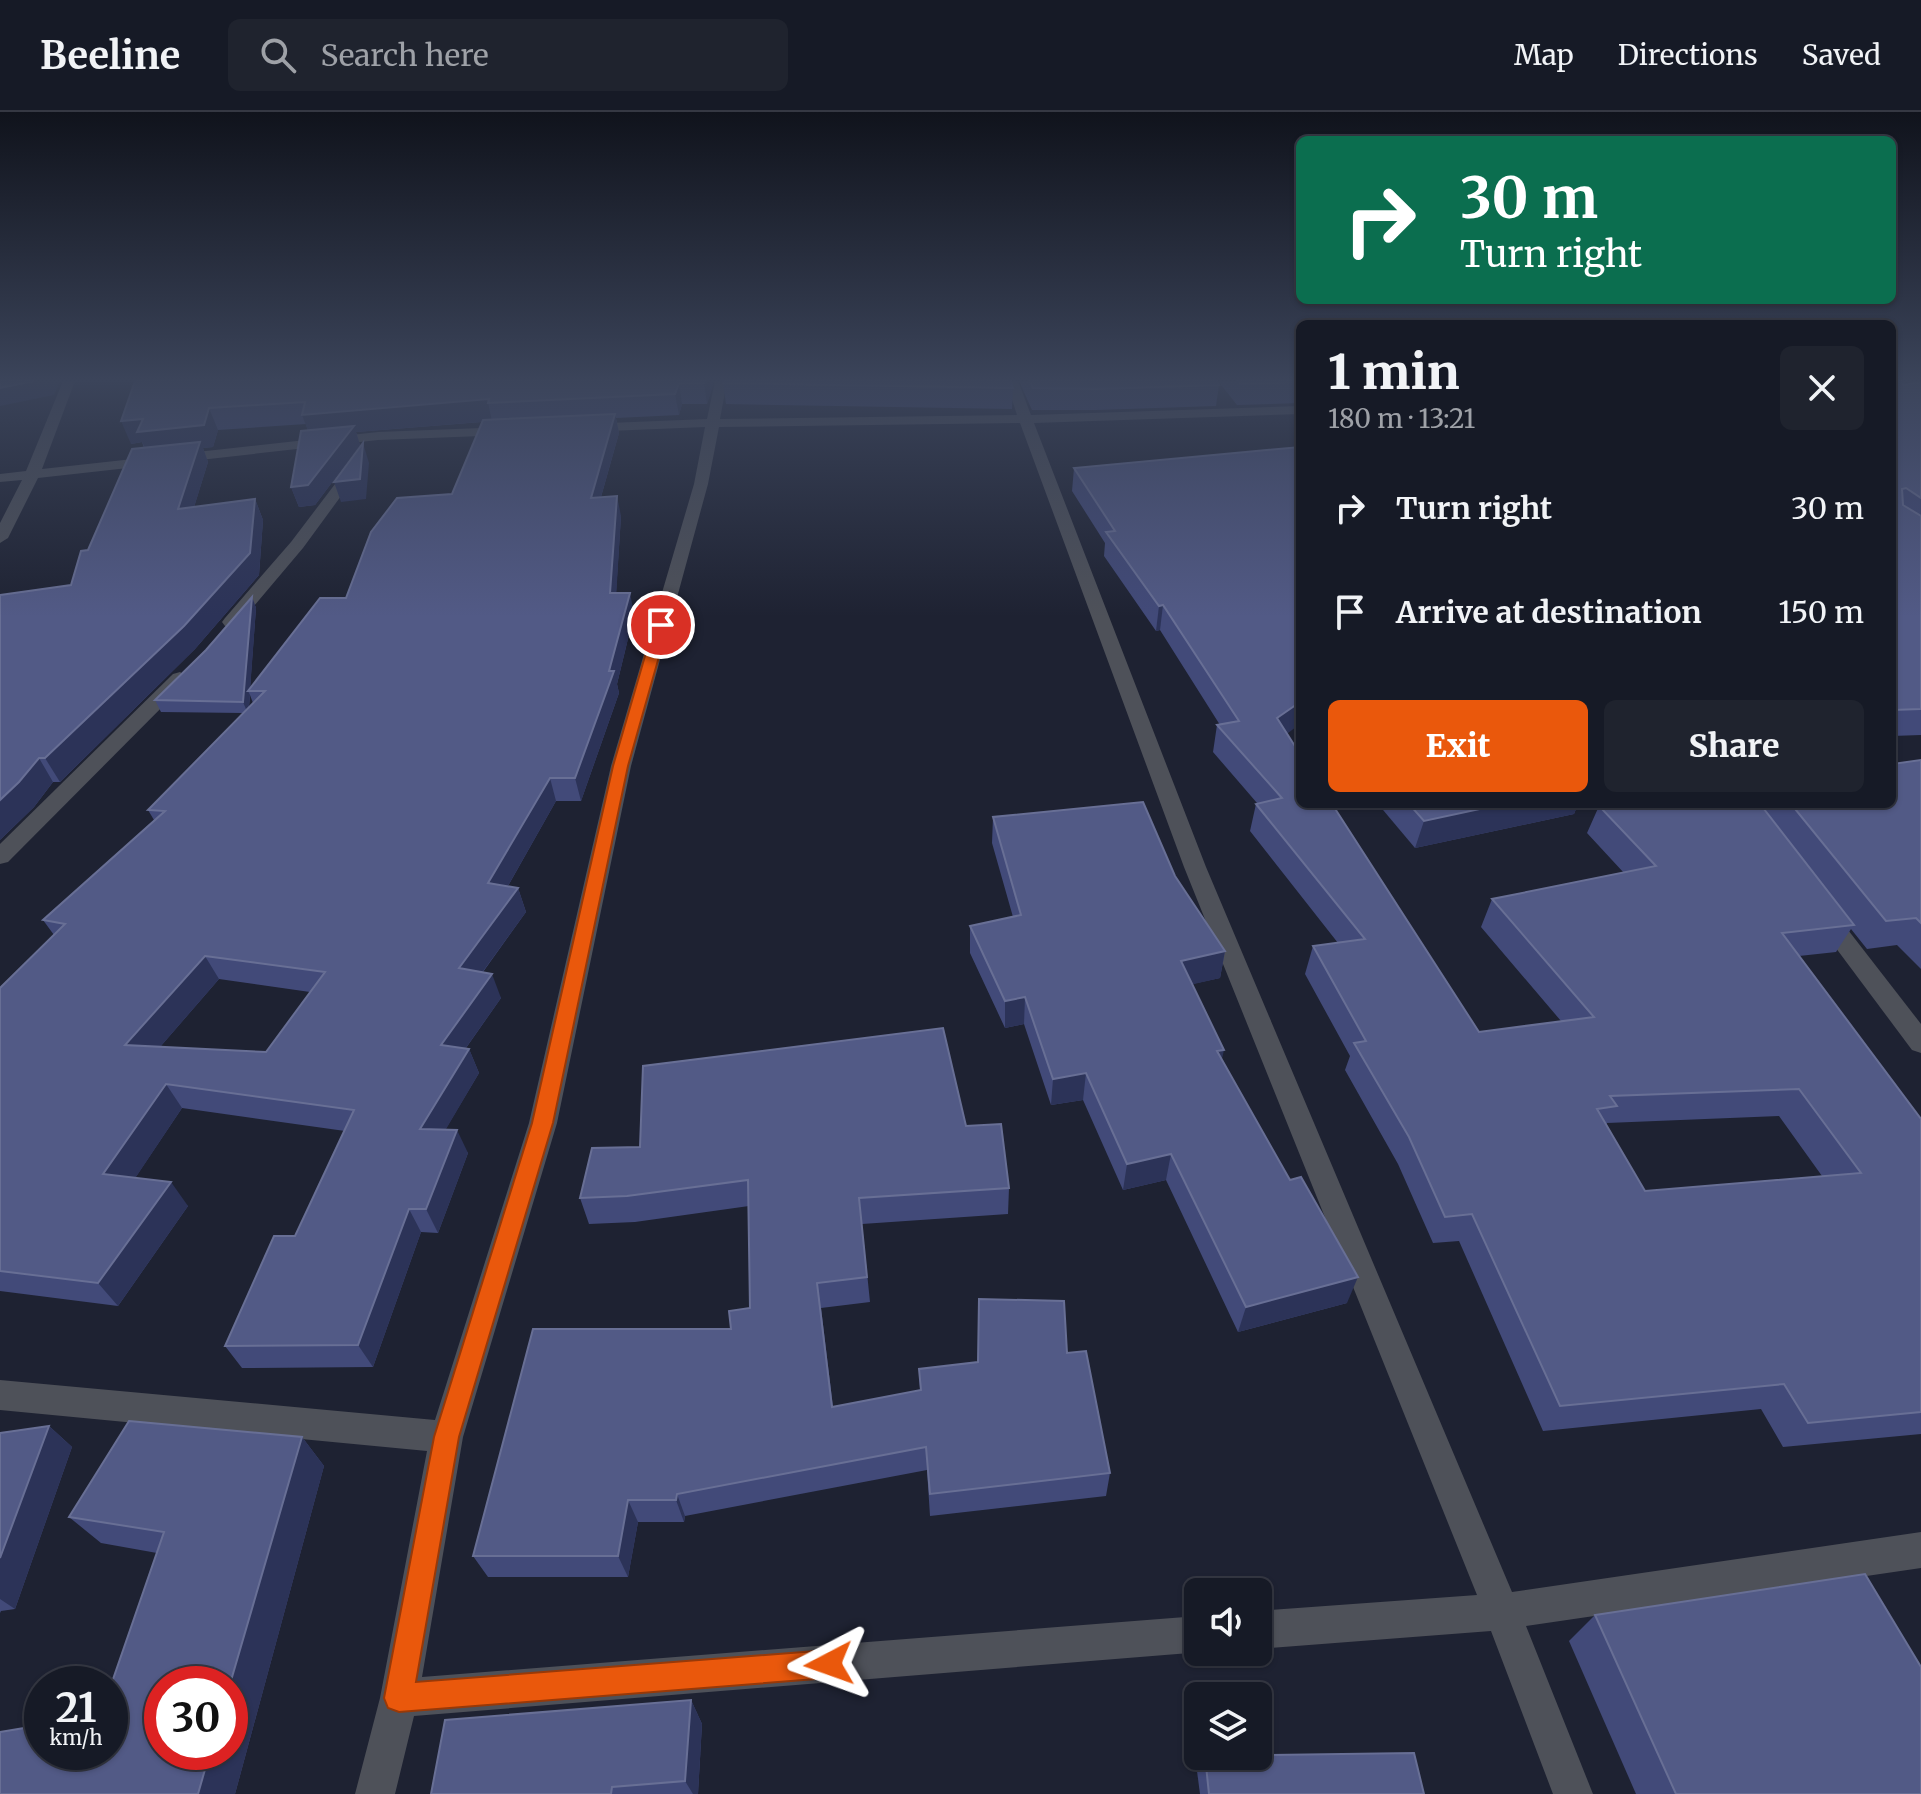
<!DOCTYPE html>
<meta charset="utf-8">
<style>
body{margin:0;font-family:Merriweather,serif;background:#1f232e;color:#f1f3f6;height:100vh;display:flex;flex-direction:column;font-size:30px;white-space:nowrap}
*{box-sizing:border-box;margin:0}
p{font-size:26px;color:#9ea1a7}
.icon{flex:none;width:44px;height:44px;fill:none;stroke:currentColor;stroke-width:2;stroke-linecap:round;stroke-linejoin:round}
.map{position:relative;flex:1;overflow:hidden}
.side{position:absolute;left:1296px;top:208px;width:600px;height:488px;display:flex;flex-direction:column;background:#161a26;border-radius:12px;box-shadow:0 2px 6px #0004,0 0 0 2px #353843}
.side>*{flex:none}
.guide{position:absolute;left:1296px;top:24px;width:600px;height:168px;border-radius:12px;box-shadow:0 2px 6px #0004,0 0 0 2px #353843;background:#0b6e4f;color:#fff;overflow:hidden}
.tools{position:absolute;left:1184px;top:1466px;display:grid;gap:16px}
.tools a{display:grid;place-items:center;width:88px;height:88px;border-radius:12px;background:#161a26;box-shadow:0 2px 6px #0004,0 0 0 2px #353843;font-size:40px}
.speed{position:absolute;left:24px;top:1554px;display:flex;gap:16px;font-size:40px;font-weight:700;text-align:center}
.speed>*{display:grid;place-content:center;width:104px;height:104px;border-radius:50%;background:#161a26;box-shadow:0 2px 6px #0004,0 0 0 2px #353843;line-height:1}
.speed small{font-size:20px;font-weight:400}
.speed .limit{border:12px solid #d22;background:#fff;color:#111}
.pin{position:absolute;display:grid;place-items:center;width:68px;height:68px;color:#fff;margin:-34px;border:4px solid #fff;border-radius:50%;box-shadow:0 2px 8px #0007}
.me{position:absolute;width:88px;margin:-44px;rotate:266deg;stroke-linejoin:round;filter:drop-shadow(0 0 6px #0008)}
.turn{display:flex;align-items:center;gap:28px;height:168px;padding:0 32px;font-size:36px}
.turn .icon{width:104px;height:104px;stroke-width:2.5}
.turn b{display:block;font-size:56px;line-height:68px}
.round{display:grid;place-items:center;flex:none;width:84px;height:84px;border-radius:12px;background:#1f232e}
.headline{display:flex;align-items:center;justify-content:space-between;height:136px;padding:0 32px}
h1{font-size:48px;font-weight:800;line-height:60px}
.primary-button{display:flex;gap:16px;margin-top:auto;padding:16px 32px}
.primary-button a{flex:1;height:92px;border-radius:12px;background:#ea580c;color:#fff;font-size:32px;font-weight:800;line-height:92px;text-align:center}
.primary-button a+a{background:#1f232e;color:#f1f3f6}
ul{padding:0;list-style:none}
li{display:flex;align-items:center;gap:24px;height:104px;padding:0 32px}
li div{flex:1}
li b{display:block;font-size:30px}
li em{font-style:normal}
header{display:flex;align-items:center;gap:48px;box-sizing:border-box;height:112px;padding:0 40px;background:#161a26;border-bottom:2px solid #353843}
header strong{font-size:38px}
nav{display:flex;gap:44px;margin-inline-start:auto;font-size:28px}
.search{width:560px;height:72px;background:#1f232e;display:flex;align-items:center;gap:20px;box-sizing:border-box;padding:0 28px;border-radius:12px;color:#9ea1a7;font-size:30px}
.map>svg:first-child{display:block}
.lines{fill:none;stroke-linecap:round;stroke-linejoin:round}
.minor{fill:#4e5159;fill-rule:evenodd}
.wall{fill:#424a79;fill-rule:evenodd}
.shaded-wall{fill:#2c3358}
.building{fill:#525a86;stroke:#686f95;stroke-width:2;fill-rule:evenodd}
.route{fill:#ea580c;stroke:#983908;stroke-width:2}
</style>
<header>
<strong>Beeline</strong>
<div class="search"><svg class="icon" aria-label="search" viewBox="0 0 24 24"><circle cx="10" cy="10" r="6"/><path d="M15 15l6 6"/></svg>Search here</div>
<nav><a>Map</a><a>Directions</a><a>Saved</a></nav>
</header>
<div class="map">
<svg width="1921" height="1682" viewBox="0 0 1921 1682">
<rect width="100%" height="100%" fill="#1e2232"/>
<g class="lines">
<g class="minor">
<path d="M 63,269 L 75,269 L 42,357 L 378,320 L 507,315 L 514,319 L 507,323 L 378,328 L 38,366 L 8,426 L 0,431 L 0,411 L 22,368 L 0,370 L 0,362 L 26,359 Z"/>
<path d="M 715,269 L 727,269 L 720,307 L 1017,303 L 1006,269 L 1018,269 L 1031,303 L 1300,294 L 1300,302 L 1034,311 L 1206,755 L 1512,1480 L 1921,1420 L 1921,1456 L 1526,1514 L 1593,1682 L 1553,1682 L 1491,1519 L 1258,1537 L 1258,1499 L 1477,1483 L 1184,755 L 1020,311 L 719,315 L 708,372 L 631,654 L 557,1011 L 463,1325 L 422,1565 L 1198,1504 L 1198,1540 L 1202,1540 L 414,1604 L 395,1682 L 355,1682 L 380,1586 L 427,1339 L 0,1298 L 0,1268 L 435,1308 L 529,1011 L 611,654 L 694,372 L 705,315 L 584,320 L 577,316 L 584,312 L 707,307 Z"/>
<path d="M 356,350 L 363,354 L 303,436 L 237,514 L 225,514 L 222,510 L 225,506 L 291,430 L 351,351 Z"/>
<path d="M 180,560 L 189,566 L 187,570 L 8,750 L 0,752 L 0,732 L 173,562 Z"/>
<path d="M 1823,794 L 1831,796 L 1921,912 L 1921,941 L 1912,938 L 1815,808 L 1811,802 L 1815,796 Z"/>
</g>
</g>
<g class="wall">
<path d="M 135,269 L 714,269 L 707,292 L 682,292 L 679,303 L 616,306 L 619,321 L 601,385 L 621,404 L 616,481 L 634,502 L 617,572 L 619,581 L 581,689 L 556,689 L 508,774 L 518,776 L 526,800 L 483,860 L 501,886 L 466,936 L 469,937 L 479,961 L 445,1018 L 468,1041 L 438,1121 L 421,1120 L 373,1255 L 242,1256 L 225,1234 L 295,1124 L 345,1019 L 182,996 L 135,1066 L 188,1094 L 118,1194 L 0,1179 L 0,876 L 54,823 L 43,808 L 154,708 L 148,698 L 243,601 L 161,600 L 155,588 L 206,538 L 252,485 L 256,496 L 250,576 L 346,486 L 452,382 L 482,310 L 356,320 L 360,333 L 315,393 L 299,395 L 291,375 L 308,319 L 306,312 L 218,318 L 213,335 L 203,336 L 208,350 L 194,395 L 255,387 L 263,408 L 259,463 L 195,537 L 60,670 L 53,670 L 34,695 L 0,728 L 71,473 L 88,438 L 144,336 L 142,330 L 131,332 ZM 250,583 L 253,591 L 249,596 ZM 219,867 L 310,880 L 266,940 L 160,935 Z"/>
<path d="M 1019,269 L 1217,269 L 1219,273 L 1216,294 L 1096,298 L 1032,298 Z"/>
<path d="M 1218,269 L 1300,269 L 1300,291 L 1237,293 Z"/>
<path d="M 1892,269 L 1921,269 L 1921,623 L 1892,624 Z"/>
<path d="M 723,271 L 1013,276 L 1012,297 L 726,292 Z"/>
<path d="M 1074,356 L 1287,622 L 1479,920 L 1561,909 L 1481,815 L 1492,787 L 1624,761 L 1587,721 L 1599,694 L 1610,692 L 1892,692 L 1921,648 L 1921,857 L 1897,833 L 1867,837 L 1851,817 L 1836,840 L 1799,844 L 1921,1007 L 1921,1322 L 1783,1335 L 1761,1297 L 1543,1319 L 1459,1129 L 1433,1131 L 1398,1052 L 1345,958 L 1350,944 L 1305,862 L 1313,834 L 1338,831 L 1250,719 L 1256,692 L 1257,691 L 1213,640 L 1217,613 L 1220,613 L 1160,518 L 1156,519 L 1104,444 L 1105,431 L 1072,379 ZM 1779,1004 L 1822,1064 L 1645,1079 L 1606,1013 L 1607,1011 Z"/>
<path d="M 1378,692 L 1578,692 L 1574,702 L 1415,736 Z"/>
<path d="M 993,705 L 1175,764 L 1225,839 L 1220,866 L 1192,872 L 1222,948 L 1347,1191 L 1238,1220 L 1166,1068 L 1123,1078 L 1083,988 L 1051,993 L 1024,912 L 1005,916 L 970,841 L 970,814 L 1013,805 L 992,731 Z"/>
<path d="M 966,1014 L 1009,1076 L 1008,1102 L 862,1112 L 870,1190 L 821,1196 L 833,1295 L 920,1278 L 919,1257 L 1067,1241 L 1110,1361 L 1106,1384 L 930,1404 L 927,1358 L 685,1404 L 684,1410 L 638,1410 L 628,1465 L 488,1465 L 473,1444 L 731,1217 L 750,1196 L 749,1094 L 635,1110 L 589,1112 L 580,1086 L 640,1035 Z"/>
<path d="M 49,1314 L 72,1335 L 15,1497 L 1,1499 L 0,1501 L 0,1321 Z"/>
<path d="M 302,1325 L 324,1354 L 235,1682 L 0,1682 L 36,1614 L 110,1640 L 157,1441 L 101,1431 L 69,1405 Z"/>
<path d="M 1595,1503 L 1921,1682 L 1636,1682 L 1569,1529 Z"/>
<path d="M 691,1588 L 702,1612 L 698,1682 L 431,1682 Z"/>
<path d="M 1205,1644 L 1424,1682 L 1200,1682 L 1197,1659 Z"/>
</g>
<g class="shaded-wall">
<path d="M 34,269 L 60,269 L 54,283 L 0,294 L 0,276 Z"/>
<path d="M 705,269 L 714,269 L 707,292 L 704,271 Z"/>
<path d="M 1896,269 L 1921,269 L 1921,276 L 1892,282 Z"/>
<path d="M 679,271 L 682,292 L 679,303 L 675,282 Z"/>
<path d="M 489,287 L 488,291 L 492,309 L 356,320 L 360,333 L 315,393 L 299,395 L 291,375 L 310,324 L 302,303 Z"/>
<path d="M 209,296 L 218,318 L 213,335 L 203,336 L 208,350 L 187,418 L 142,330 L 131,332 L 121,309 Z"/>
<path d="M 615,302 L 619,321 L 595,406 L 591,386 Z"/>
<path d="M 363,331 L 369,351 L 366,387 L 341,390 L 334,370 Z"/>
<path d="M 617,384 L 621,404 L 615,503 L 610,481 Z"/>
<path d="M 255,387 L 263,408 L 259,463 L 195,537 L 60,670 L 45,646 Z"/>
<path d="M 630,481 L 634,502 L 617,572 L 619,581 L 581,689 L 575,666 L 609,559 Z"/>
<path d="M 252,485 L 256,496 L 250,579 L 248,579 L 250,583 L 248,602 L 243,590 Z"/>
<path d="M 1163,493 L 1160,518 L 1156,519 L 1159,494 Z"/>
<path d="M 1300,590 L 1300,612 L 1272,633 L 1277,606 Z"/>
<path d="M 39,646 L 53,670 L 34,695 L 0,728 L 0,688 Z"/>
<path d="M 550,666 L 556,689 L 496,795 L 488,771 Z"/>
<path d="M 1503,692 L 1578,692 L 1574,702 L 1415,736 L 1424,709 Z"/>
<path d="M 518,776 L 526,800 L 468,880 L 459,856 Z"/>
<path d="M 1225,839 L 1220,866 L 1177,876 L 1181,849 Z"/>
<path d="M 205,844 L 219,867 L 141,957 L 125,933 Z"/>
<path d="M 492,862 L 501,886 L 451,957 L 441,933 Z"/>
<path d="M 1025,885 L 1024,912 L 1005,916 L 1005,889 Z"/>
<path d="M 469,937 L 479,961 L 432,1041 L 420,1017 Z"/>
<path d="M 1224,938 L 1218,965 L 1217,939 Z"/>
<path d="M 1086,961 L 1083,988 L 1051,993 L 1053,967 Z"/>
<path d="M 166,972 L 182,996 L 122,1086 L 103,1062 Z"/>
<path d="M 457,1018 L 468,1041 L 438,1121 L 426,1097 Z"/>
<path d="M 1171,1042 L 1166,1068 L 1123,1078 L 1127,1052 Z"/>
<path d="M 171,1070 L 188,1094 L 118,1194 L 98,1171 Z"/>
<path d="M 409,1097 L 421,1120 L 373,1255 L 358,1233 Z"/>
<path d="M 1358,1165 L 1347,1191 L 1238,1220 L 1246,1195 Z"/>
<path d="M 49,1314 L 72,1335 L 15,1497 L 0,1487 L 0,1446 Z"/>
<path d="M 302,1325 L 324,1354 L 235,1682 L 198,1682 L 210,1640 L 230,1640 L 230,1572 Z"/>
<path d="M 677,1382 L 685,1404 L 684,1410 L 676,1388 Z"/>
<path d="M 628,1388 L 638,1410 L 628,1465 L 618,1444 Z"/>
<path d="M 691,1588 L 702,1612 L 698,1682 L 693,1682 L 685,1669 Z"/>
</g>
<g class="building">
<path d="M 0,269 L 34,269 L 0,276 Z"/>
<path d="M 135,269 L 705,269 L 704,271 L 679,271 L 675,282 L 488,291 L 489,287 L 302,303 L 305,290 L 209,296 L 204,313 L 137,320 L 143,307 L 121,309 Z"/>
<path d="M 723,269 L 1011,269 L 1013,276 L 723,271 Z"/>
<path d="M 1030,269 L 1217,269 L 1219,273 L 1097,277 L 1033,276 Z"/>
<path d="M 1238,269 L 1300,269 L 1300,270 L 1241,272 Z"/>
<path d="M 1892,269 L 1902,269 L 1903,273 L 1921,270 L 1921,386 L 1906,376 L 1902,377 L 1903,393 L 1921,404 L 1921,597 L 1892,598 Z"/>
<path d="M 615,302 L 591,386 L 617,384 L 610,481 L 630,481 L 609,559 L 614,559 L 575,666 L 550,666 L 488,771 L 518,776 L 459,856 L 492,862 L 441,933 L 469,937 L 420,1017 L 457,1018 L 426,1097 L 409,1097 L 358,1233 L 225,1234 L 274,1124 L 295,1124 L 354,998 L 166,972 L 103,1062 L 171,1070 L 98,1171 L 0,1159 L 0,876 L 65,812 L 43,808 L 165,699 L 148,698 L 265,579 L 248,579 L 320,486 L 346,486 L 371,420 L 397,386 L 452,382 L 483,308 ZM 205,844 L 325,860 L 266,940 L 125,933 Z"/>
<path d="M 354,314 L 308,373 L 291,375 L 301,319 Z"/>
<path d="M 200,330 L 178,397 L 255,387 L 250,441 L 184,514 L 45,646 L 39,646 L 19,670 L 0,688 L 0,483 L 71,473 L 81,439 L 88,438 L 132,337 Z"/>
<path d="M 363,331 L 360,367 L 334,370 Z"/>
<path d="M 1300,335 L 1300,590 L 1277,606 L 1300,642 L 1300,692 L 1332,692 L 1479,920 L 1594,905 L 1492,787 L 1656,754 L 1599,694 L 1610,692 L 1760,692 L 1854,813 L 1782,821 L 1921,1007 L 1921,1300 L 1808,1311 L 1784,1272 L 1560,1294 L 1472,1102 L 1445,1105 L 1409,1025 L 1354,931 L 1366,929 L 1313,834 L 1365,827 L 1256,692 L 1282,686 L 1217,613 L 1239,609 L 1163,493 L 1159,494 L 1106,420 L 1115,419 L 1074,356 ZM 1799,977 L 1861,1061 L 1645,1079 L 1597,997 L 1617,994 L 1610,984 Z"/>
<path d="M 252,485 L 243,590 L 155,588 L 206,538 Z"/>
<path d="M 1921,648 L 1921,811 L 1916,806 L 1886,809 L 1791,692 L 1892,692 L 1892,652 Z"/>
<path d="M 1143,690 L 1175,764 L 1225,839 L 1181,849 L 1224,938 L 1217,939 L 1290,1068 L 1301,1065 L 1358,1165 L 1246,1195 L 1171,1042 L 1127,1052 L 1086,961 L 1053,967 L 1025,885 L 1005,889 L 970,814 L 1021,803 L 993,705 Z"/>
<path d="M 1409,692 L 1503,692 L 1424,709 Z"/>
<path d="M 943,916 L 966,1014 L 1001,1012 L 1009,1076 L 859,1086 L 867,1165 L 817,1171 L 832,1295 L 921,1278 L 919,1257 L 978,1250 L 979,1187 L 1064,1189 L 1067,1241 L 1086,1239 L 1110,1361 L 930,1382 L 926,1335 L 677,1382 L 676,1388 L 628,1388 L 618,1444 L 473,1444 L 533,1217 L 731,1217 L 729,1199 L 750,1196 L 748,1068 L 627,1084 L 580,1086 L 592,1036 L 640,1035 L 643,954 Z"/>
<path d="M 129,1309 L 302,1325 L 230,1572 L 162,1572 L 162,1640 L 210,1640 L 198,1682 L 0,1682 L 0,1620 L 36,1614 L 42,1598 L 42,1640 L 110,1640 L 110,1576 L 164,1420 L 69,1405 Z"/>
<path d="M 49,1314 L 0,1446 L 0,1321 Z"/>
<path d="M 1865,1462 L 1921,1555 L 1921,1682 L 1676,1682 L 1595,1503 Z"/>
<path d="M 691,1588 L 685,1669 L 612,1675 L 611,1682 L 431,1682 L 445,1608 Z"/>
<path d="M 1414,1641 L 1424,1682 L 1209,1682 L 1205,1644 Z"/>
</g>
<linearGradient id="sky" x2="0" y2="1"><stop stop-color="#10131c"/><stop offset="0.53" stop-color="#3b445a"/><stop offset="1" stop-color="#3b445a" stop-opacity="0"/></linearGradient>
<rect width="1921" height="505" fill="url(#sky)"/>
<path class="route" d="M 661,509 L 668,513 L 628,654 L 553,1011 L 459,1325 L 416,1570 L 829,1538 L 839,1542 L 844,1552 L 839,1562 L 829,1566 L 399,1600 L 388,1596 L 384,1586 L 434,1325 L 532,1011 L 613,654 L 654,513 Z"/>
</svg>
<div class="tools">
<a><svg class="icon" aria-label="sound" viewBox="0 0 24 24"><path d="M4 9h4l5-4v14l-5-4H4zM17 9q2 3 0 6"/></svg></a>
<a><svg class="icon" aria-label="layers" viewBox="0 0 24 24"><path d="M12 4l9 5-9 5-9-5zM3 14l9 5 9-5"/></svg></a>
</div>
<div class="speed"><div>21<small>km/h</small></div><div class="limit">30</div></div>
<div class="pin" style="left:661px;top:513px;background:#d93025"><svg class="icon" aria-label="arrive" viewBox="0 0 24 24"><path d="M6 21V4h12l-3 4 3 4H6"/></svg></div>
<svg class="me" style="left:829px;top:1552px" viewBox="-20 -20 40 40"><path d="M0-17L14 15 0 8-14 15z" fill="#ea580c" stroke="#fff" stroke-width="4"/></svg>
<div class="guide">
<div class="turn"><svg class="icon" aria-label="right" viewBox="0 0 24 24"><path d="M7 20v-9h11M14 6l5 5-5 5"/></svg><div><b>30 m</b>Turn right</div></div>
</div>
<section class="side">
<div class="headline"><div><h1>1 min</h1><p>180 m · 13:21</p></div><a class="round"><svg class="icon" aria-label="close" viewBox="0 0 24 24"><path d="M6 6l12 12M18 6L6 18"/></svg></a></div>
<ul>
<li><svg class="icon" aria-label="right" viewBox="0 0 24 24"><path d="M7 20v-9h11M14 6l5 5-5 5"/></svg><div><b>Turn right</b></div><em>30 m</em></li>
<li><svg class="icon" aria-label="arrive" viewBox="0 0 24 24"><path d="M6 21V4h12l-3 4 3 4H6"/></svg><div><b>Arrive at destination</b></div><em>150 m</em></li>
</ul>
<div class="primary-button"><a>Exit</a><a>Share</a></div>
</section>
</div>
